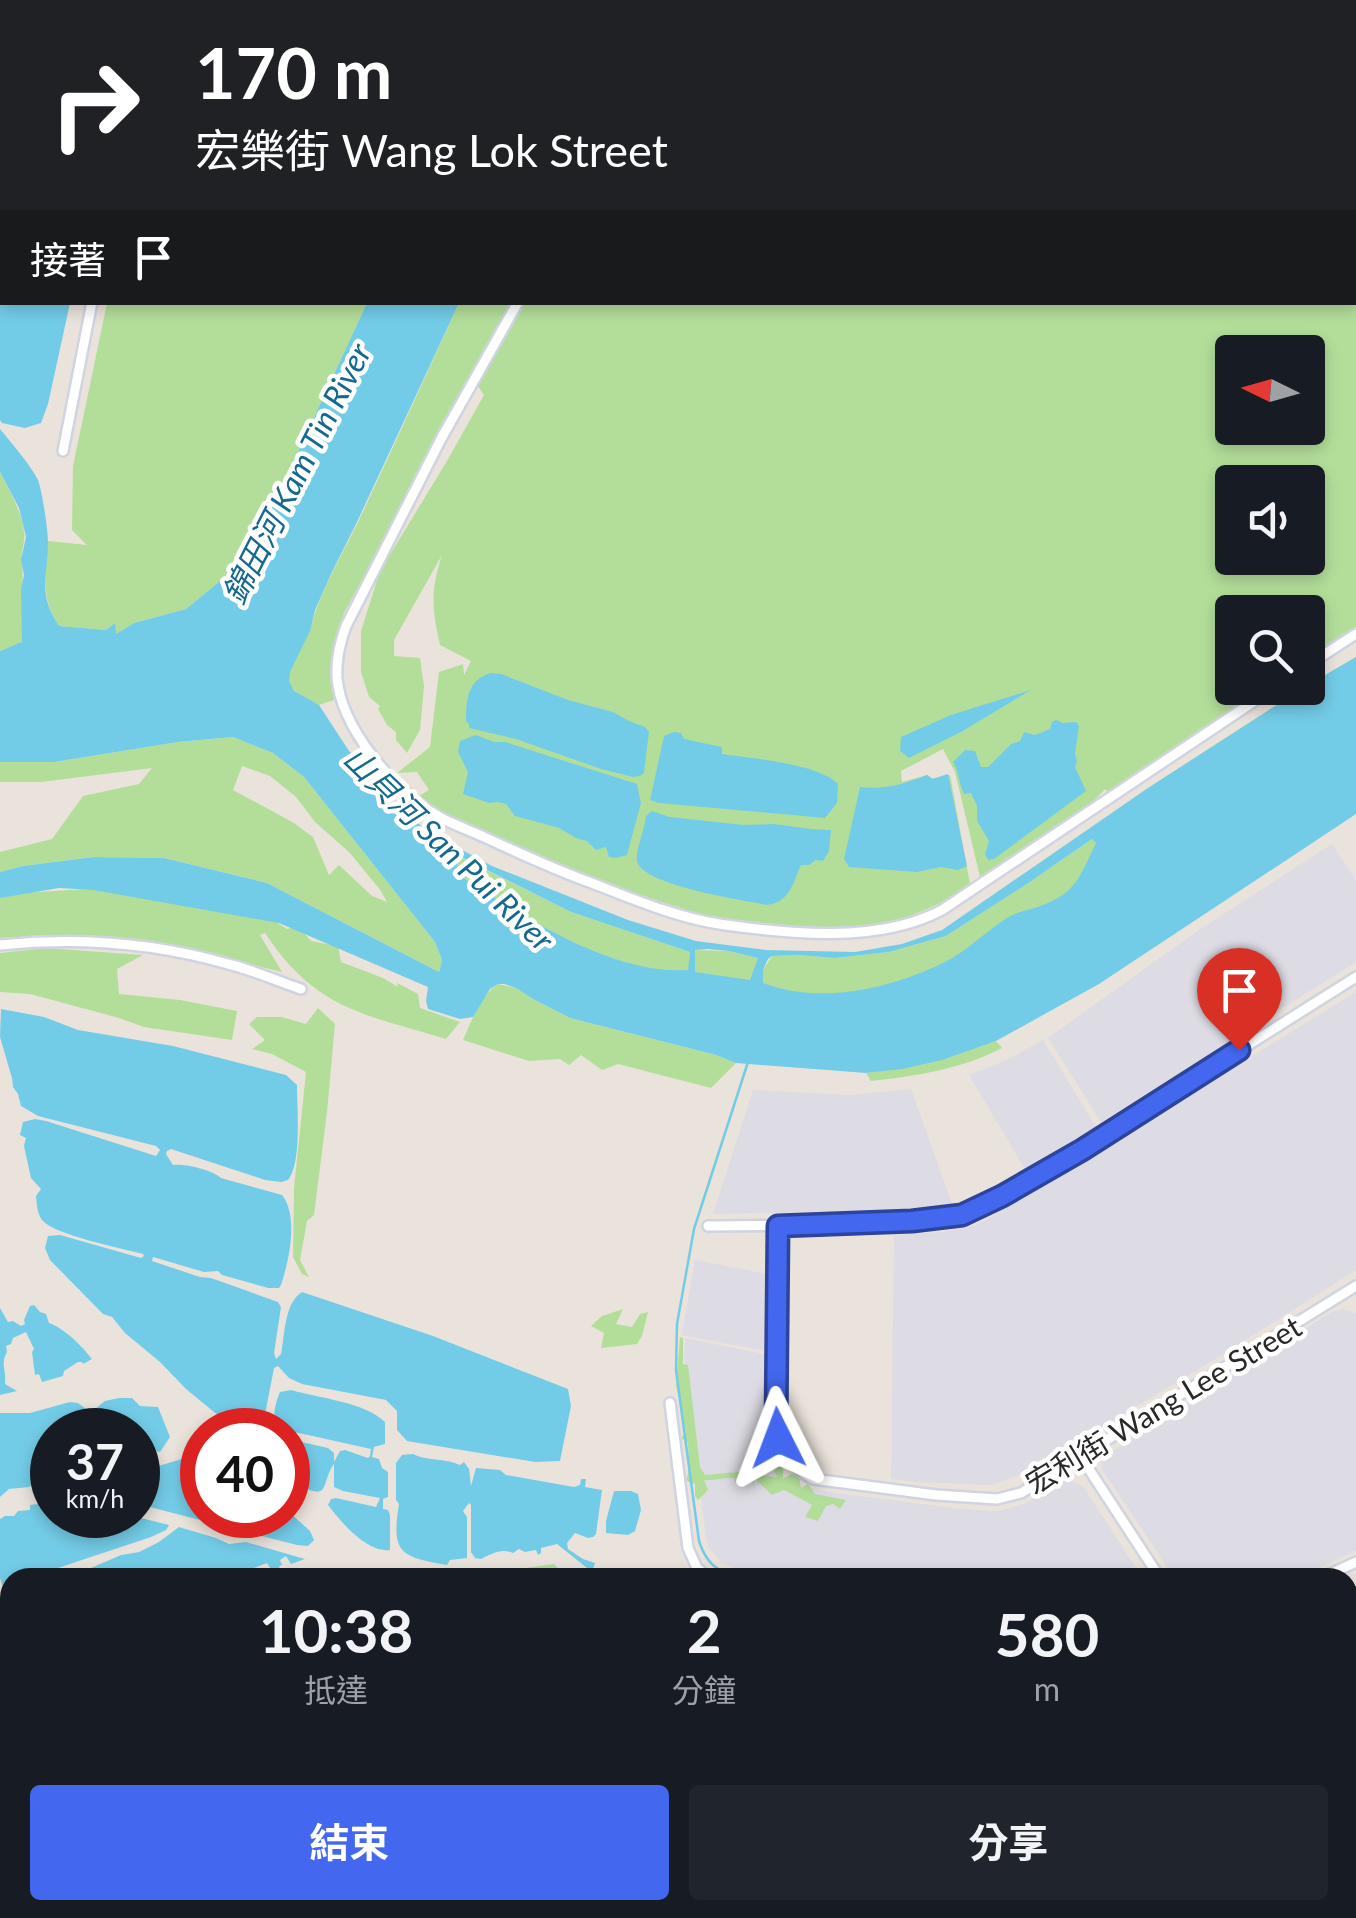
<!DOCTYPE html>
<html lang="zh-TW">
<meta charset="utf-8">
<style>
body{margin:0;font-family:Lato,"Noto Sans TC",sans-serif;background:#20242c;color:#f1f3f6;height:100vh;display:flex;flex-direction:column;font-size:38px;white-space:nowrap}
*{box-sizing:border-box;margin:0}
p{font-size:32px;color:#9ea1a6}
.icon{flex:none;width:55px;height:55px;fill:none;stroke:currentColor;stroke-width:2;stroke-linecap:round;stroke-linejoin:round}
.map{position:relative;flex:1;overflow:hidden}
.panel{position:absolute;left:0px;top:1568px;width:1358px;height:352px;display:flex;flex-direction:column;background:#171b24;border-radius:30px 30px 0 0;box-shadow:0 5px 15px #0003}
.panel>*{flex:none}
.banner{position:absolute;left:0px;top:0px;width:1358px;height:305px;box-shadow:0 5px 15px #0003;background:#202124;color:#fff;overflow:hidden}
.needle{width:65px;rotate:275deg}
.buttons{position:absolute;left:1215px;top:335px;display:grid;gap:20px}
.buttons a{display:grid;place-items:center;width:110px;height:110px;border-radius:10px;background:#171b24;box-shadow:0 5px 15px #0003;font-size:50px}
.speed{position:absolute;left:30px;top:1408px;display:flex;gap:20px;font-size:50px;font-weight:700;text-align:center}
.speed>*{display:grid;place-content:center;width:130px;height:130px;border-radius:50%;background:#171b24;box-shadow:0 5px 15px #0003;line-height:1}
.speed small{font-size:25px;font-weight:400}
.speed .limit{border:15px solid #d22;background:#fff;color:#111}
.pin{position:absolute;display:grid;place-items:center;width:85px;height:85px;color:#fff;margin:-102px -42px;border-radius:50% 50% 50% 0;rotate:-45deg;box-shadow:0 0 10px #0007}
.pin .icon{rotate:45deg}
.me{position:absolute;width:110px;margin:-55px;rotate:357deg;stroke-linejoin:round;filter:drop-shadow(0 0 8px #0008)}
.turn{display:flex;align-items:center;gap:35px;height:210px;padding:0 30px;font-size:45px}
.turn .icon{width:130px;height:130px;stroke-width:2.5}
.turn b{display:block;font-size:70px;line-height:85px}
.then{display:flex;align-items:center;height:95px;padding:0 30px;background:#0003;gap:20px;font-size:38px}
.eta{display:flex;justify-content:space-evenly;align-items:center;height:170px;text-align:center}
.eta b{font-size:60px;font-weight:700;line-height:70px}
.primary-button{display:flex;gap:20px;margin-top:auto;padding:20px 30px}
.primary-button a{flex:1;height:115px;border-radius:10px;background:#4368ef;color:#fff;font-size:40px;font-weight:700;line-height:115px;text-align:center}
.primary-button a+a{background:#20242c;color:#f1f3f6}
.map>svg:first-child{display:block}
.industrial{fill:#dddbe3}
.green{fill:#b3de9a;fill-rule:evenodd}
.cemetery{fill:#c4d3b3}
.water{fill:#73cce7;fill-rule:evenodd}
.lines{fill:none;stroke-linecap:round;stroke-linejoin:round}
.stream{stroke:#73cce7;stroke-width:2.5}
.minor-casing{stroke:#d0d4e1;stroke-width:14}
.minor{stroke:#fff;stroke-width:9}
.route-casing{stroke:#2c449b;stroke-width:25}
.route{stroke:#4368ef;stroke-width:18}
.labels{text-anchor:middle;dominant-baseline:central;stroke-width:9;stroke-linejoin:round;paint-order:stroke}
.street-label{font-size:30px;fill:#292929;stroke:#fff}
.water-label{font-size:32px;font-style:italic;fill:#146991;stroke:#fff}
</style>
<div class="map">
<svg width="1356" height="1918" viewBox="0 0 1356 1918">
<rect width="100%" height="100%" fill="#eae3db"/>
<g class="industrial">
<path d="M 1332,844 L 1356,881 L 1356,962 L 1101,1122 L 1048,1038 L 1196,932 Z"/>
<path d="M 1356,992 L 1356,1270 L 1222,1355 L 1025,1473 L 991,1485 L 916,1482 L 891,1479 L 894,1235 L 943,1232 L 973,1226 L 986,1220 Z"/>
<path d="M 1043,1040 L 1096,1127 L 1025,1169 L 969,1075 L 1009,1059 Z"/>
<path d="M 911,1089 L 952,1204 L 883,1211 L 713,1214 L 753,1090 L 850,1095 Z"/>
<path d="M 695,1260 L 767,1274 L 765,1351 L 682,1335 Z"/>
<path d="M 1344,1309 L 1356,1313 L 1356,1551 L 1297,1577 L 1174,1577 L 1101,1468 L 1102,1460 L 1106,1455 L 1333,1311 Z"/>
<path d="M 685,1338 L 764,1354 L 764,1440 L 767,1453 L 782,1474 L 793,1482 L 822,1491 L 960,1509 L 997,1511 L 1024,1504 L 1064,1481 L 1070,1479 L 1084,1488 L 1142,1577 L 808,1578 L 737,1569 L 722,1563 L 709,1548 L 706,1538 L 684,1359 Z"/>
<path d="M 1348,1884 L 1356,1891 L 1356,1918 L 1246,1918 L 1241,1910 L 1348,1910 Z"/>
</g>
<g class="green">
<path d="M 719,0 L 1356,0 L 1356,634 L 1338,645 L 1338,651 L 1325,650 L 1313,654 L 1314,665 L 1308,669 L 1308,612 L 1232,612 L 1232,688 L 1280,688 L 1279,689 L 1111,795 L 1105,789 L 1090,805 L 991,879 L 981,881 L 955,772 L 943,749 L 901,771 L 902,782 L 927,775 L 934,779 L 950,775 L 970,884 L 947,900 L 895,923 L 853,932 L 750,927 L 706,916 L 662,902 L 659,911 L 552,871 L 440,814 L 419,796 L 429,790 L 417,772 L 397,773 L 430,747 L 439,672 L 463,664 L 464,675 L 471,661 L 440,645 C 432,608 430,592 442,555 L 394,640 L 394,656 L 420,658 L 424,686 L 420,730 L 407,753 L 396,740 L 396,732 L 387,725 L 378,709 L 380,706 L 369,697 L 361,672 L 361,631 L 380,571 L 447,461 L 484,395 L 478,386 L 524,303 L 1355,302 L 1355,2 L 717,2 ZM 1232,352 L 1308,352 L 1308,428 L 1232,428 ZM 1232,482 L 1308,482 L 1308,558 L 1232,558 Z"/>
<path d="M 107,303 L 367,303 L 273,506 L 253,540 L 232,571 L 186,609 L 134,623 L 115,635 L 125,635 C 144,629 167,624 184,615 C 224,594 263,537 282,497 C 290,480 296,465 307,449 L 271,540 L 243,585 L 208,622 L 158,652 L 117,664 L 63,673 L 56,666 L 57,640 L 63,633 L 86,638 L 100,634 L 115,635 L 114,624 L 106,630 L 58,626 C 41,598 45,571 48,541 L 87,545 L 72,530 L 73,466 Z"/>
<path d="M 459,303 L 513,303 L 344,613 L 333,656 L 334,700 L 319,705 C 309,700 292,694 289,682 C 286,669 307,639 311,625 C 322,588 342,555 359,520 C 393,448 426,375 459,303 Z"/>
<path d="M 0,472 C 10,492 21,510 24,531 C 26,542 20,552 22,563 C 24,588 22,616 22,643 L 0,651 Z"/>
<path d="M 1356,657 L 1226,794 L 855,1026 L 586,961 L 462,877 L 457,869 L 457,861 L 462,858 L 571,912 L 690,952 L 689,970 L 695,950 L 729,951 L 759,958 L 756,968 L 763,982 L 763,970 L 772,956 L 799,955 L 835,958 L 889,952 L 946,936 L 1027,884 L 1092,839 L 1145,790 L 1303,688 L 1308,688 L 1308,685 Z"/>
<path d="M 233,737 L 273,753 L 304,777 L 435,942 L 442,960 L 439,972 L 267,883 L 164,858 L 94,857 L 23,866 L 0,872 L 0,852 L 52,839 L 83,796 L 139,784 L 152,768 L 41,782 L 0,782 L 0,762 L 54,762 L 178,742 ZM 242,766 L 270,776 L 296,797 L 315,822 L 350,853 L 381,891 L 387,902 L 372,896 L 339,865 L 329,875 L 313,837 L 294,823 L 233,790 Z"/>
<path d="M 104,888 L 267,916 L 287,929 L 298,926 L 311,941 L 338,946 L 341,962 L 383,978 L 398,987 L 397,983 L 418,994 L 420,1008 L 460,1022 L 446,1039 C 364,1014 316,1010 265,933 L 260,935 L 282,972 L 176,946 L 53,935 L 0,938 L 0,892 L 2,894 Z"/>
<path d="M 46,948 L 143,955 L 117,969 L 119,994 L 180,1000 L 237,1011 L 232,1040 L 144,1027 L 119,1018 L 30,994 L 0,992 L 0,953 Z"/>
<path d="M 498,984 L 516,988 L 533,999 L 570,1018 L 716,1055 L 736,1063 L 711,1088 L 618,1064 L 602,1070 L 581,1055 L 569,1065 L 560,1059 L 529,1061 L 463,1040 C 471,1022 481,995 498,984 Z"/>
<path d="M 318,1008 L 335,1024 L 327,1112 L 314,1215 L 307,1221 L 300,1260 L 309,1277 L 302,1274 L 293,1257 L 294,1188 L 306,1072 L 272,1054 L 252,1049 L 265,1040 L 249,1024 L 257,1017 L 282,1017 L 306,1024 Z"/>
<path d="M 996,1041 L 1002,1048 C 962,1069 916,1076 871,1081 L 866,1073 C 911,1068 953,1056 996,1041 Z"/>
<path d="M 623,1309 L 616,1324 L 632,1327 L 640,1314 L 648,1312 L 642,1336 L 637,1344 L 601,1348 L 604,1333 L 591,1326 L 602,1316 Z"/>
<path d="M 680,1337 L 683,1338 L 683,1364 L 688,1365 L 700,1467 L 705,1475 L 759,1470 L 764,1476 L 777,1477 L 763,1448 L 771,1442 L 787,1443 L 778,1462 L 783,1466 L 783,1479 L 791,1474 L 799,1477 L 801,1488 L 808,1484 L 815,1494 L 846,1500 L 840,1509 L 833,1504 L 826,1506 L 818,1521 L 805,1517 L 812,1505 L 784,1490 L 772,1495 L 755,1479 L 754,1483 L 735,1482 L 735,1478 C 725,1477 714,1481 704,1480 L 708,1490 L 698,1500 L 695,1496 L 695,1484 L 686,1481 L 689,1470 L 688,1443 L 681,1438 L 686,1432 L 676,1385 Z"/>
<path d="M 554,1564 L 567,1577 L 385,1577 L 390,1569 L 469,1576 Z"/>
</g>
<path class="cemetery" d="M 560,1910 L 628,1910 L 627,1915 L 647,1910 L 775,1910 L 774,1918 L 561,1918 Z"/>
<g class="water">
<path d="M 0,219 L 2,220 L 2,302 L 70,303 L 48,404 L 41,423 L 25,428 L 2,423 L 0,420 Z"/>
<path d="M 367,303 L 459,303 L 357,522 L 332,572 L 315,610 L 310,631 L 290,672 L 289,681 L 294,691 L 319,705 L 349,751 L 369,769 L 391,801 L 406,815 L 436,836 L 492,866 L 628,920 L 696,941 L 766,950 L 855,952 L 902,944 L 942,930 L 1145,790 L 1303,688 L 1308,688 L 1308,685 L 1356,657 L 1356,814 L 1099,984 L 996,1041 L 942,1060 L 902,1069 L 866,1073 L 736,1063 L 716,1055 L 570,1018 L 533,999 L 516,988 L 504,984 L 498,984 L 490,989 L 473,1017 L 460,1019 L 428,1009 L 426,1001 L 428,987 L 279,923 L 93,890 L 59,888 L 0,898 L 0,872 L 23,866 L 94,857 L 164,858 L 267,883 L 439,972 L 442,960 L 435,942 L 304,777 L 273,753 L 233,737 L 178,742 L 54,762 L 0,762 L 0,651 L 22,642 L 21,590 L 24,575 L 21,560 L 26,537 L 19,508 L 0,472 L 0,429 C 10,441 32,467 38,480 C 42,490 48,530 48,542 C 48,576 37,593 59,626 L 106,630 L 115,623 L 116,634 L 134,623 L 186,609 L 232,571 L 254,540 L 273,506 ZM 1092,839 L 1096,843 C 1081,873 1078,892 1043,905 C 1030,910 1018,911 1007,918 C 985,932 967,951 943,963 C 889,989 821,1005 763,983 L 763,970 L 768,959 L 772,956 L 799,955 L 835,958 L 889,952 L 946,936 L 1027,884 ZM 463,858 L 571,912 L 690,952 L 688,970 C 612,975 524,917 462,877 L 457,869 L 457,861 ZM 708,949 L 729,951 L 758,958 L 750,980 L 695,972 L 695,950 Z"/>
<path d="M 491,673 L 501,674 L 568,700 L 613,712 L 629,721 L 645,727 L 649,732 L 644,773 L 640,776 L 633,777 L 601,769 L 516,739 L 469,728 L 469,724 L 466,721 C 466,699 468,679 491,673 Z"/>
<path d="M 1031,690 L 961,732 L 909,758 L 900,751 L 901,737 L 951,715 Z"/>
<path d="M 1056,720 L 1063,723 L 1076,722 L 1079,726 L 1075,753 L 1077,762 L 1075,767 L 1086,791 L 994,859 L 988,860 L 985,854 L 989,841 L 977,821 L 977,806 L 971,793 L 964,794 C 960,787 959,772 953,762 L 965,750 L 975,751 L 981,767 L 988,767 L 1011,744 L 1020,741 L 1024,732 L 1035,735 L 1050,729 L 1052,722 Z"/>
<path d="M 674,732 L 681,733 L 684,739 L 722,747 L 722,754 C 750,758 820,764 838,784 L 837,803 L 825,818 L 659,803 L 650,800 L 664,736 Z"/>
<path d="M 476,735 L 494,742 L 505,742 L 637,784 L 641,803 L 627,855 L 616,858 L 609,857 L 606,847 L 596,850 L 587,841 L 576,838 L 559,828 L 515,816 L 506,804 L 498,802 L 489,803 L 463,794 L 468,772 L 458,752 L 460,741 Z"/>
<path d="M 948,774 L 967,866 L 958,870 L 941,867 L 917,872 L 849,867 L 844,859 L 860,787 C 885,790 904,784 927,775 L 932,779 Z"/>
<path d="M 652,811 L 670,817 L 744,825 L 774,824 L 811,829 L 831,830 L 829,851 L 823,861 L 816,860 L 809,865 L 801,865 C 793,883 790,902 767,905 C 744,900 643,886 637,861 C 635,851 645,829 646,816 Z"/>
<path d="M 1,1009 L 44,1017 L 78,1030 L 173,1046 L 286,1075 L 297,1085 C 297,1108 302,1163 288,1180 L 281,1182 L 265,1180 L 171,1149 L 167,1151 L 166,1154 L 173,1165 C 184,1163 213,1170 221,1178 L 282,1195 C 299,1216 289,1261 281,1285 L 279,1288 L 268,1288 L 222,1275 L 218,1271 L 204,1272 L 153,1257 L 152,1261 L 200,1277 L 211,1278 L 278,1302 L 281,1307 L 274,1353 L 276,1359 L 281,1354 C 285,1335 284,1303 302,1292 L 433,1336 L 568,1389 L 571,1406 L 560,1461 L 535,1462 L 407,1441 L 397,1430 L 397,1411 L 386,1400 L 302,1384 L 289,1378 L 278,1366 L 274,1368 L 262,1430 L 236,1430 L 186,1389 L 160,1362 L 125,1333 L 112,1317 L 103,1314 L 50,1260 L 45,1248 L 48,1236 L 60,1235 L 141,1258 L 144,1256 L 143,1254 C 121,1248 54,1235 42,1220 C 37,1213 37,1205 36,1196 L 41,1189 L 31,1178 L 24,1146 L 26,1138 L 20,1135 L 23,1122 L 35,1119 L 46,1121 L 156,1156 L 160,1150 L 156,1146 L 38,1116 L 21,1106 L 18,1094 L 13,1087 L 12,1078 L 0,1037 Z"/>
<path d="M 34,1305 L 40,1312 L 46,1314 L 49,1323 C 64,1328 82,1346 92,1359 L 83,1364 L 82,1362 L 78,1362 L 64,1371 L 63,1376 L 42,1382 L 39,1374 L 35,1375 L 32,1352 L 34,1349 L 26,1332 L 13,1338 L 11,1344 L 6,1346 L 7,1352 C 0,1364 7,1371 5,1384 L 17,1391 L 0,1395 L 0,1308 L 8,1322 L 13,1321 L 21,1326 L 25,1324 L 24,1320 L 30,1306 Z"/>
<path d="M 291,1390 C 318,1398 365,1402 385,1422 L 385,1444 L 374,1447 L 372,1457 L 379,1459 L 382,1468 L 388,1472 L 388,1497 L 383,1499 L 383,1509 L 388,1510 L 390,1515 L 390,1550 C 367,1553 341,1522 328,1505 L 331,1499 L 336,1498 L 376,1507 L 380,1498 L 343,1491 L 334,1487 L 334,1464 C 321,1481 331,1503 300,1485 L 297,1478 C 284,1470 287,1454 288,1439 L 328,1448 L 334,1453 L 334,1462 L 340,1451 L 345,1450 L 368,1458 L 370,1456 L 371,1449 L 281,1429 C 270,1421 275,1404 280,1392 Z"/>
<path d="M 119,1398 L 132,1398 L 140,1406 L 158,1407 L 170,1437 L 160,1452 L 155,1451 L 150,1446 L 138,1446 L 138,1430 L 52,1430 L 52,1473 L 49,1477 L 37,1480 L 29,1487 L 9,1489 L 0,1497 L 0,1413 L 30,1413 L 70,1402 L 78,1403 L 86,1409 L 95,1409 L 105,1401 Z"/>
<path d="M 202,1453 L 202,1515 L 288,1515 L 288,1511 L 310,1531 L 314,1540 L 308,1546 L 297,1545 L 138,1504 L 138,1472 Z"/>
<path d="M 413,1454 C 426,1461 445,1458 460,1465 L 464,1462 L 469,1469 L 471,1486 L 476,1468 L 500,1470 L 506,1475 L 574,1487 L 580,1485 L 581,1479 L 586,1479 L 585,1487 L 602,1490 L 596,1534 L 593,1537 L 588,1538 L 575,1533 L 567,1543 L 568,1549 L 583,1559 L 595,1563 L 592,1572 L 557,1544 L 541,1548 L 541,1553 L 538,1555 L 536,1550 L 525,1552 L 519,1549 L 513,1553 C 501,1548 492,1554 481,1559 L 475,1558 L 471,1552 L 471,1505 L 469,1503 L 463,1511 L 467,1517 L 467,1558 L 450,1560 L 447,1565 C 400,1557 391,1553 399,1504 L 396,1500 L 396,1463 L 402,1455 Z"/>
<path d="M 614,1491 L 631,1491 L 638,1494 L 641,1510 L 635,1531 L 628,1535 L 606,1533 L 606,1521 Z"/>
<path d="M 46,1503 L 52,1503 L 52,1515 L 129,1515 L 169,1525 L 166,1530 L 151,1537 L 55,1569 L 43,1577 L 10,1578 L 10,1588 L 2,1585 L 0,1578 L 0,1519 L 5,1516 L 14,1516 L 18,1511 L 30,1510 L 30,1505 Z"/>
<path d="M 179,1527 L 216,1538 L 229,1544 L 246,1542 L 305,1559 L 291,1564 L 286,1556 L 280,1560 L 282,1565 L 279,1566 L 280,1569 L 272,1571 L 267,1563 L 254,1568 L 256,1576 L 243,1577 L 70,1577 L 121,1555 L 139,1552 L 159,1542 Z"/>
<path d="M 7,1652 L 10,1656 L 10,1796 L 0,1802 L 0,1653 Z"/>
<path d="M 110,1910 L 250,1910 L 233,1918 L 113,1918 Z"/>
</g>
<g class="lines">
<g class="stream">
<path d="M 748,1062 L 694,1229 L 677,1324 L 676,1370 L 699,1541 C 709,1572 725,1574 754,1578"/>
<path d="M 1235,1910 L 1240,1918"/>
</g>
<g class="minor-casing">
<g id="minor">
<path d="M 417,2 L 418,0"/>
<path d="M 687,2 L 688,0"/>
<path d="M 518,302 L 441,439 L 346,626 C 340,642 336,660 337,678 C 341,727 394,791 436,815 C 451,824 469,830 484,837 C 519,853 553,869 589,882 C 631,898 674,917 719,924 C 788,934 878,944 942,910 L 1274,688"/>
<path d="M 63,451 L 92,302"/>
<path d="M 1308,665 L 1356,634"/>
<path d="M 0,945 C 77,937 154,943 228,964 C 253,970 277,981 301,989"/>
<path d="M 708,1226 L 834,1225 L 911,1221 L 962,1215 L 1001,1196 L 1082,1150 L 1356,977"/>
<path d="M 778,1226 L 775,1426 C 781,1451 789,1467 813,1479 L 936,1495 L 997,1499 L 1021,1493 L 1356,1286"/>
<path d="M 670,1403 L 688,1548 L 697,1568 L 710,1578"/>
<path d="M 1081,1457 L 1160,1578"/>
<path d="M 1321,1578 L 1356,1562"/>
<path d="M 1348,1863 L 1356,1874"/>
<path d="M 1221,1910 L 1226,1918"/>
<path d="M 940,1918 L 949,1910"/>
<path d="M 1019,1918 L 1028,1910"/>
<path d="M 1052,1918 L 1061,1910"/>
</g>
</g>
<use href="#minor" class="minor"/>
</g>
<g class="lines">
<g class="route-casing">
<path id="route" d="M 778,1438 L 776,1426 L 778,1226 L 912,1221 L 962,1215 L 1002,1196 L 1082,1150 L 1239,1050"/>
</g>
<use href="#route" class="route"/>
</g>
<g class="labels">
<g class="street-label">
<text transform="translate(1163 1404) rotate(-31)">宏利街 Wang Lee Street</text>
</g>
<g class="water-label">
<text transform="translate(296 473) rotate(-63)">錦田河 Kam Tin River</text>
<text transform="translate(449 848) rotate(44)">山貝河 San Pui River</text>
</g>
</g>
</svg>
<div class="buttons">
<a><svg class="needle" viewBox="-14 -14 28 28"><path d="M0-13l5 13h-10z" fill="#e53935"/><path d="M0 13l5-13h-10z" fill="#9ea1a6"/></svg></a>
<a><svg class="icon" aria-label="sound" viewBox="0 0 24 24"><path d="M4 9h4l5-4v14l-5-4H4zM17 9q2 3 0 6"/></svg></a>
<a><svg class="icon" aria-label="search" viewBox="0 0 24 24"><circle cx="10" cy="10" r="6"/><path d="M15 15l6 6"/></svg></a>
</div>
<div class="speed"><div>37<small>km/h</small></div><div class="limit">40</div></div>
<div class="pin" style="left:1239px;top:1050px;background:#d93025"><svg class="icon" aria-label="arrive" viewBox="0 0 24 24"><path d="M6 21V4h12l-3 4 3 4H6"/></svg></div>
<svg class="me" style="left:778px;top:1438px" viewBox="-20 -20 40 40"><path d="M0-17L14 15 0 8-14 15z" fill="#4368ef" stroke="#fff" stroke-width="4"/></svg>
<div class="banner">
<div class="turn"><svg class="icon" aria-label="right" viewBox="0 0 24 24"><path d="M7 20v-9h11M14 6l5 5-5 5"/></svg><div><b>170 m</b>宏樂街 Wang Lok Street</div></div>
<div class="then">接著<svg class="icon" aria-label="arrive" viewBox="0 0 24 24"><path d="M6 21V4h12l-3 4 3 4H6"/></svg></div>
</div>
<section class="panel">
<div class="eta">
<div><b>10:38</b><p>抵達</p></div>
<div><b>2</b><p>分鐘</p></div>
<div><b>580</b><p>m</p></div>
</div>
<div class="primary-button"><a>結束</a><a>分享</a></div>
</section>
</div>
